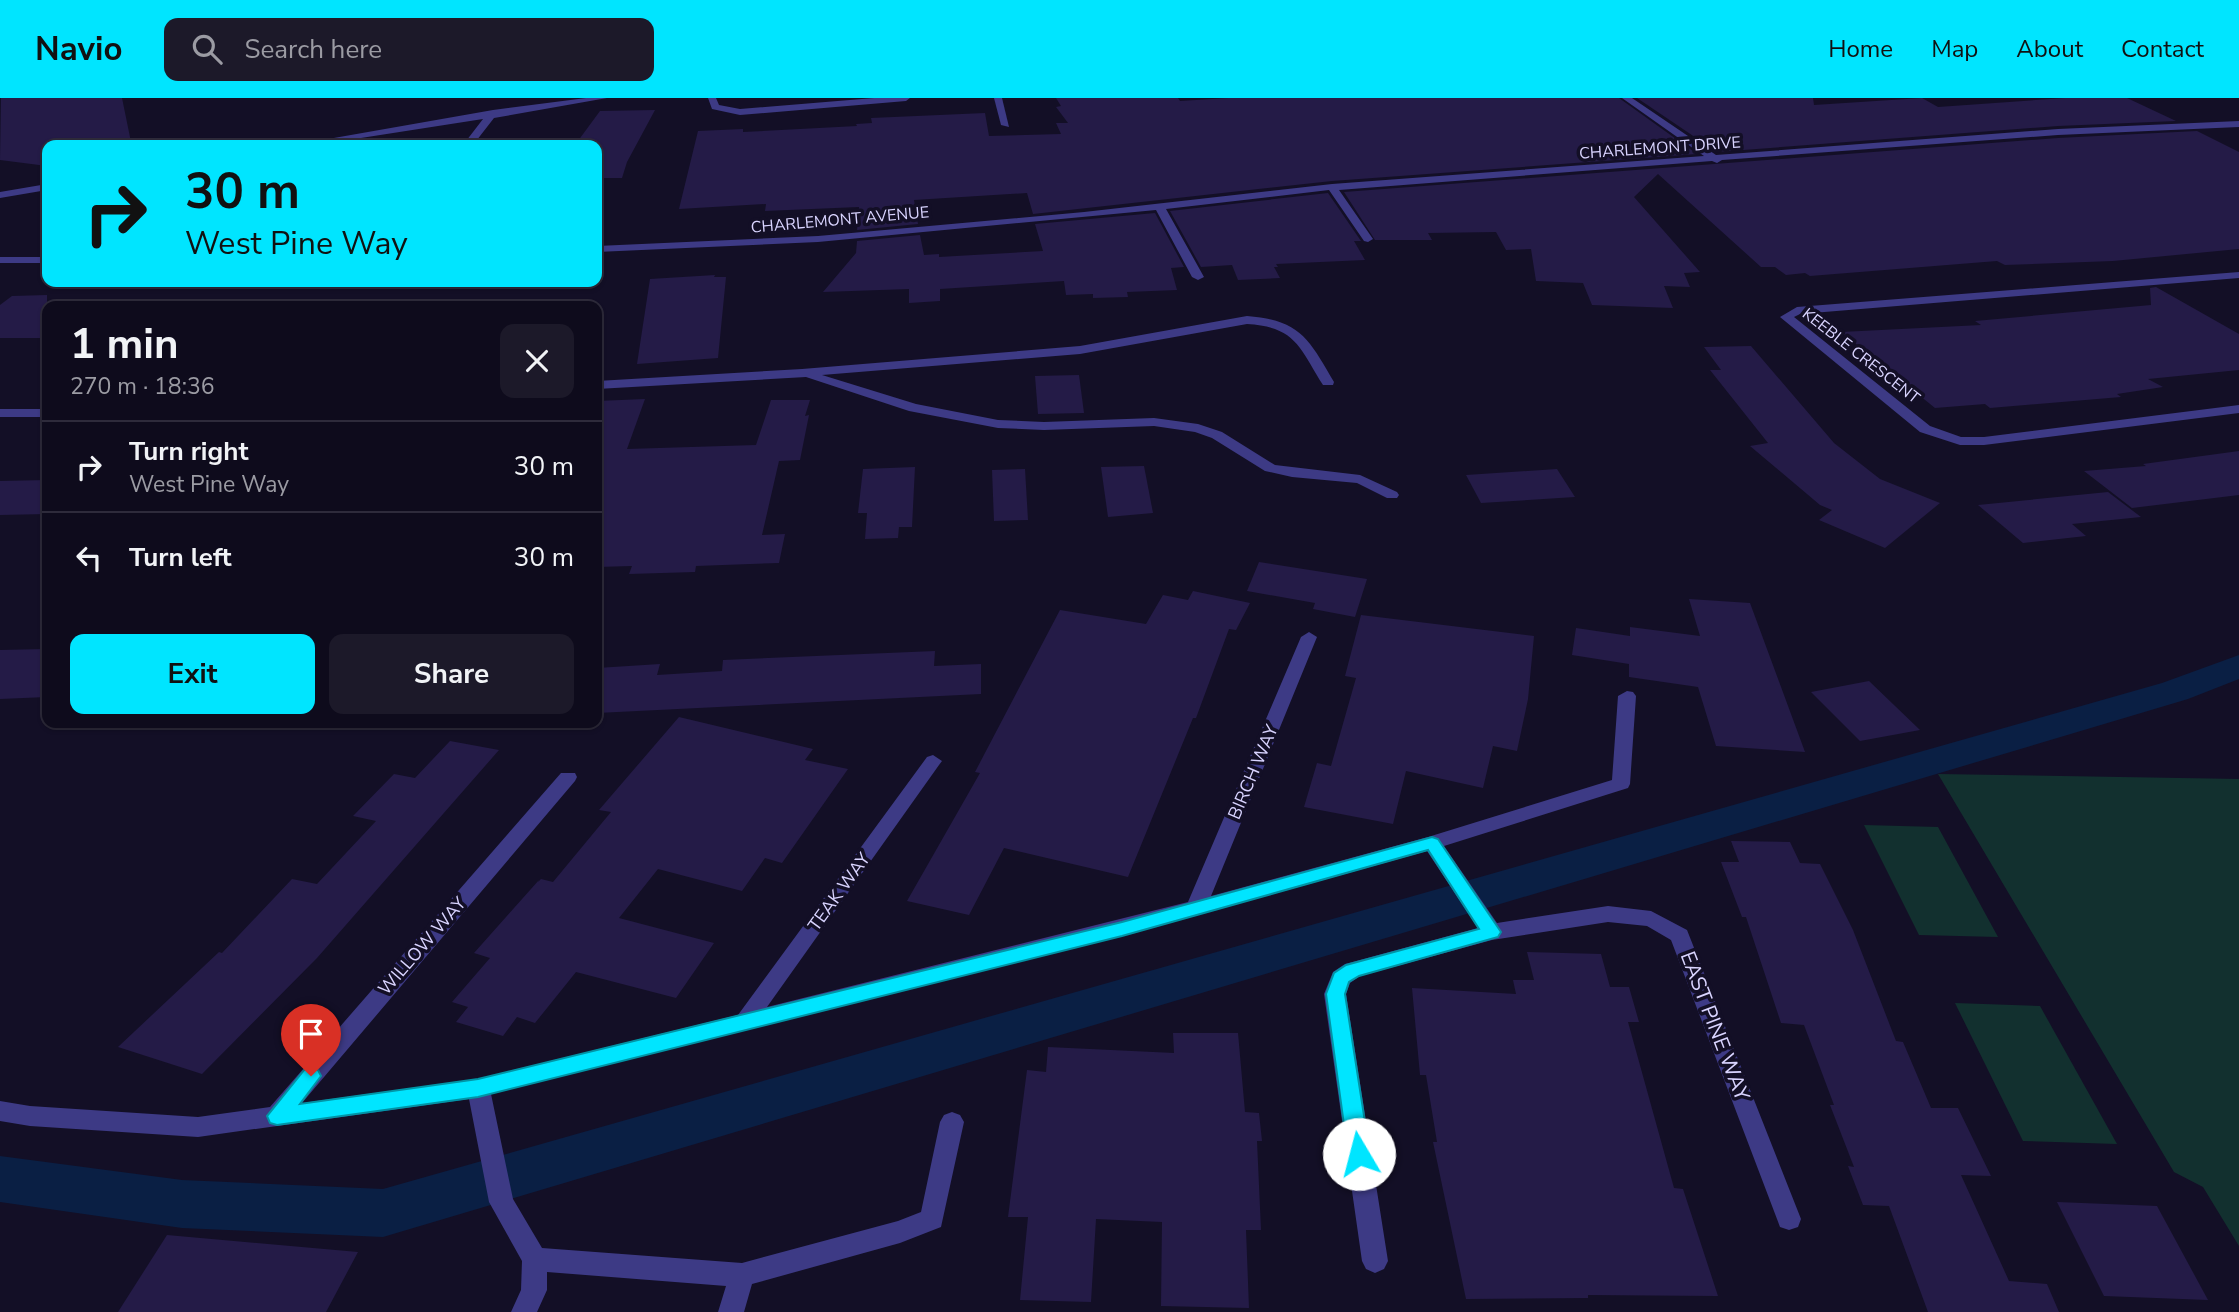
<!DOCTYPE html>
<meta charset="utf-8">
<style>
body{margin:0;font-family:"Nunito Sans",sans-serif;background:#1c1929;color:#f1f3f6;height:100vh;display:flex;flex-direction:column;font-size:26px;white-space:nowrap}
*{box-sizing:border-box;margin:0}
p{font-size:23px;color:#9b9ba3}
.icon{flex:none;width:38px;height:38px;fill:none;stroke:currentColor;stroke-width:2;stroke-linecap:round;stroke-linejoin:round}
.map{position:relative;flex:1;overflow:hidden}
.drawer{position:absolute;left:42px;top:203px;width:560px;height:427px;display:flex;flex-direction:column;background:#0e0b1c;border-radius:14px;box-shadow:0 2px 5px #0004,0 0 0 2px #2e2b3b}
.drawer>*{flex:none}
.top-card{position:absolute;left:42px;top:42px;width:560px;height:147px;border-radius:14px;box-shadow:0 2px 5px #0004,0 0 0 2px #2e2b3b;background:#00e5ff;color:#111;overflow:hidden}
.pin{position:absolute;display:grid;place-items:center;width:60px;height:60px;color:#fff;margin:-72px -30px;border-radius:50% 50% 50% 0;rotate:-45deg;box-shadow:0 0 7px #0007}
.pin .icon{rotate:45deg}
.me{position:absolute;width:77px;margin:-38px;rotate:352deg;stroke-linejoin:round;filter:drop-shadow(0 0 5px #0008)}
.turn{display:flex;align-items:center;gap:24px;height:147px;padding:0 28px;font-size:32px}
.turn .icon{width:91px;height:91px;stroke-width:2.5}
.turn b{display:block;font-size:49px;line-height:60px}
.round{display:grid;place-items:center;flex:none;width:74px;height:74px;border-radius:14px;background:#1c1929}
.summary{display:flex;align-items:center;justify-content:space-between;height:119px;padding:0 28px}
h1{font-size:42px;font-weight:700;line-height:52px}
.action{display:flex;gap:14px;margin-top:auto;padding:14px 28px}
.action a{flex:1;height:80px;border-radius:14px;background:#00e5ff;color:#111;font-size:28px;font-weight:700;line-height:80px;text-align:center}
.action a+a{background:#1c1929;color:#f1f3f6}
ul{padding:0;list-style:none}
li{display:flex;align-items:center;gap:21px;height:91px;padding:0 28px;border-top:2px solid #2e2b3b}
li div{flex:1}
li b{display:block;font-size:26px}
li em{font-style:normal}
header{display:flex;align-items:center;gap:42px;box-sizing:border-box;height:98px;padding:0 35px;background:#00e5ff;color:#111}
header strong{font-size:33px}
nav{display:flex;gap:38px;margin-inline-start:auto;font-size:24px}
.search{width:490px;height:63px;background:#1c1929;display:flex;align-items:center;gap:18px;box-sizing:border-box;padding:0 24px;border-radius:14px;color:#9b9ba3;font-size:26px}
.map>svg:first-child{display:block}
.green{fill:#12302f}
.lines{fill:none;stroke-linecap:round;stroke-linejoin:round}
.canal{fill:#0a1f44;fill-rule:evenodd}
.building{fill:#241b47}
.minor{fill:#3d3a85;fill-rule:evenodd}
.route{fill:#00e5ff;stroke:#0095a6;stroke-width:2}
.labels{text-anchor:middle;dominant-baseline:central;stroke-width:7;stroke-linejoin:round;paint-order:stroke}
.far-street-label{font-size:16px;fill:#d9d4ff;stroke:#130f26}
.street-label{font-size:18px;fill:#d9d4ff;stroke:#130f26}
.near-street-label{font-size:21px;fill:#d9d4ff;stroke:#130f26}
</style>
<header>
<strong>Navio</strong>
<div class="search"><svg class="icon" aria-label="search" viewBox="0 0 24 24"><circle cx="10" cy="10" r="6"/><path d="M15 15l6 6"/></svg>Search here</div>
<nav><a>Home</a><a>Map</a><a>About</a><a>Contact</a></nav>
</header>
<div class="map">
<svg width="2239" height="1214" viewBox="0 0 2239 1214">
<rect width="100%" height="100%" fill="#130f26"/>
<g class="green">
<path d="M 1938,676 L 2239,681 L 2239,1148 L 2203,1089 L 2174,1074 Z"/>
<path d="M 1864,727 L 1938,729 L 1998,839 L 1919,837 Z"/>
<path d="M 1955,905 L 2040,908 L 2117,1046 L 2023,1043 Z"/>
</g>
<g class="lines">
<path class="canal" d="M 2239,557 L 2239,581 L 2188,601 L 383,1139 L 182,1130 L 0,1104 L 0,1058 L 182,1082 L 383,1091 L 2162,585 Z"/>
</g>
<g class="building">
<path d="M 1,0 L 122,0 L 131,44 L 106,47 L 47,47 L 47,68 L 0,62 Z"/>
<path d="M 1056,0 L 1178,0 L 1180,3 L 1228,0 L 1619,0 L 1697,56 L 1332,83 L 1033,116 L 1027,95 L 914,102 L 918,126 L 857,132 L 859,109 L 765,113 L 766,106 L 679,111 L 698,33 L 743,31 L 743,34 L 857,28 L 856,26 L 872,25 L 871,20 L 985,15 L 989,38 L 1061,36 L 1056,25 L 1068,25 L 1056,9 L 1061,8 Z"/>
<path d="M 1637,0 L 1813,0 L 1814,7 L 1922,0 L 1938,9 L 2065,0 L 2127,0 L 2176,23 L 2058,28 L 1717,54 Z"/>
<path d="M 655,12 L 627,64 L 622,80 L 597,80 L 597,47 L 575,47 L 600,13 Z"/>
<path d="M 2197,33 L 2239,54 L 2239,151 L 2113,163 L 2005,167 L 1997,163 L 1810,178 L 1805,175 L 1786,177 L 1775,169 L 1761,169 L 1658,76 L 1634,99 L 1700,174 L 1684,175 L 1690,189 L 1664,188 L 1673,210 L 1592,207 L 1583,185 L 1536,183 L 1531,151 L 1506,152 L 1496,134 L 1428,135 L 1432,142 L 1375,142 L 1344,94 L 2058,40 Z"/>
<path d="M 1328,95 L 1361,143 L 1354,143 L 1365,162 L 1276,166 L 1278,169 L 1274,169 L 1280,180 L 1238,182 L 1232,167 L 1201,169 L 1170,113 Z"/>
<path d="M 1155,115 L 1184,169 L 1171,170 L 1177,192 L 1127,194 L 1128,199 L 1093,200 L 1093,196 L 1066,197 L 1064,183 L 940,191 L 940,203 L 909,205 L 909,191 L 823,194 L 856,155 L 857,143 L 920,137 L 924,157 L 939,156 L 939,159 L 1043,153 L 1035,126 Z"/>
<path d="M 715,177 L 714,179 L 726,179 L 718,260 L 637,266 L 650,181 Z"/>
<path d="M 2156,189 L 2239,236 L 2239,272 L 2148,281 L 2163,289 L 2117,296 L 2121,299 L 1990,310 L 1985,306 L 1935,310 L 1841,234 L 1981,227 L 1975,223 L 2151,207 L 2150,190 Z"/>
<path d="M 47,197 L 47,240 L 0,240 L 0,207 L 12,198 Z"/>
<path d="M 1751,248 L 1834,345 L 1880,381 L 1940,405 L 1885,450 L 1819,422 L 1832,412 L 1820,407 L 1750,348 L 1768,345 L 1710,272 L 1721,272 L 1704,249 Z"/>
<path d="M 1079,277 L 1084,315 L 1038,316 L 1035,278 Z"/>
<path d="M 645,301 L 627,351 L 756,347 L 771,302 L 810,302 L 805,318 L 809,317 L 800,362 L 779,363 L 762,437 L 785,436 L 779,465 L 696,468 L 695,474 L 629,476 L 632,468 L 597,469 L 597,303 Z"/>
<path d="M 2239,353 L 2239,397 L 2132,410 L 2084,373 L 2146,368 L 2143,366 Z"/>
<path d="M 1144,368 L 1153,415 L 1108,419 L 1101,369 Z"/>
<path d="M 915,369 L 912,429 L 899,429 L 898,440 L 865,441 L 867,415 L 858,415 L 863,371 Z"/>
<path d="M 1025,371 L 1028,422 L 994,423 L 992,372 Z"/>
<path d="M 1557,371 L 1575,399 L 1481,405 L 1466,377 Z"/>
<path d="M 47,382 L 47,416 L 0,417 L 0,383 Z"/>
<path d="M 2108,394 L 2141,419 L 2072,426 L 2086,438 L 2023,445 L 1978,407 Z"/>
<path d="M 1259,464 L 1367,481 L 1355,519 L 1313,511 L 1315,505 L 1247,493 Z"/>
<path d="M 1193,493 L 1250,505 L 1236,532 L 1229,531 L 1196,620 L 1193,620 L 1128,779 L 1004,750 L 969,817 L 907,803 L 980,675 L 975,674 L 1060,512 L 1146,526 L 1163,497 L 1188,502 Z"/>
<path d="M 1689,501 L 1750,505 L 1805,654 L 1716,648 L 1698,589 L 1629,579 L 1629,566 L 1572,557 L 1576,530 L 1630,538 L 1630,529 L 1700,538 Z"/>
<path d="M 1361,517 L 1534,538 L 1528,601 L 1517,653 L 1493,648 L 1483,690 L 1406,673 L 1393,726 L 1304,709 L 1317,665 L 1331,668 L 1356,580 L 1345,578 Z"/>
<path d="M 47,551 L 47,599 L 0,601 L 0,552 Z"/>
<path d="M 935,553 L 934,568 L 981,566 L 981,596 L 597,615 L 597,570 L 660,566 L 657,577 L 722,573 L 723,562 Z"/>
<path d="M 1869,583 L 1920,632 L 1860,643 L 1811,594 Z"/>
<path d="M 679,619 L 813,651 L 805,662 L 848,671 L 782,765 L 765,760 L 742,793 L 658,771 L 619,820 L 714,845 L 676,900 L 576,874 L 535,925 L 517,919 L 503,938 L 456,924 L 468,909 L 452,904 L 490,860 L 474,855 L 539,782 L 538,784 L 541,781 L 553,784 L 611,714 L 599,712 Z"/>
<path d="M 450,643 L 499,652 L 317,860 L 202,976 L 118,949 L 219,854 L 222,855 L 292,781 L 317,786 L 376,723 L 353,718 L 394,676 L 415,680 Z"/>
<path d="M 1731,743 L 1790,744 L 1800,765 L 1820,766 L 1853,832 L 1896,943 L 1903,944 L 1931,1010 L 1958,1010 L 1991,1078 L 1961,1077 L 2009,1183 L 2047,1186 L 2059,1214 L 1928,1214 L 1889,1108 L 1863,1107 L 1848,1068 L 1854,1069 L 1830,1007 L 1834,1007 L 1804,927 L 1781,925 L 1746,819 L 1742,819 L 1721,764 L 1739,764 Z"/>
<path d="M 1527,854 L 1601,856 L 1610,889 L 1629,889 L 1639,924 L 1628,924 L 1674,1090 L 1683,1091 L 1718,1198 L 1588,1197 L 1588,1200 L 1466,1201 L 1433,1044 L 1437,1044 L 1426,977 L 1420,977 L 1412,890 L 1516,896 L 1513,882 L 1534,882 Z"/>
<path d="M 1173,935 L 1238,935 L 1245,1014 L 1259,1015 L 1262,1043 L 1257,1043 L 1261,1132 L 1246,1132 L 1249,1210 L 1161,1208 L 1162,1124 L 1096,1121 L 1091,1204 L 1020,1202 L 1028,1119 L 1008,1119 L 1027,972 L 1046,974 L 1048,949 L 1174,955 Z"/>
<path d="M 2057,1104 L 2157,1108 L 2208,1202 L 2104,1198 Z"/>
<path d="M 167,1137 L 358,1154 L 326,1214 L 118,1214 Z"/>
</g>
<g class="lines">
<g class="minor">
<path d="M 586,0 L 607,0 L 494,20 L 473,47 L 463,47 L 483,21 L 316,47 L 294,47 L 493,12 Z"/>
<path d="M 708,0 L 716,0 L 719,7 L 740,11 L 874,0 L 910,0 L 906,3 L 740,17 L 712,11 Z"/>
<path d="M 994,0 L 1002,0 L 1009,29 L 1001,27 Z"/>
<path d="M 1622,0 L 1632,0 L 1716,57 L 2058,31 L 2239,23 L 2239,29 L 2058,37 L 1722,62 L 1717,65 L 1712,63 L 1339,92 L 1373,141 L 1368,144 L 1364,143 L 1329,92 L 1166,111 L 1204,179 L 1198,182 L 1192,179 L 1156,112 L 818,144 L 597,154 L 597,148 L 818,138 L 1084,114 L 1332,86 L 1704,58 Z"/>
<path d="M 47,86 L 47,92 L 0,100 L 0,94 Z"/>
<rect x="0" y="159" width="47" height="6"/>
<path d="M 2239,174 L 2239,180 L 1800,216 L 1794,219 L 1930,328 L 1961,339 L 1984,339 L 2239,307 L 2239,315 L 1984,347 L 1960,347 L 1920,334 L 1780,219 L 1797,209 Z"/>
<path d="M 1247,218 C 1300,222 1309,241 1334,284 L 1333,287 L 1323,287 C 1299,249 1296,229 1247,226 L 1080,256 L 822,277 L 916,306 L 998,322 L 1044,324 L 1154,320 L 1198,326 L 1222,334 L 1275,367 L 1360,377 L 1397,394 L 1399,397 L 1397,400 L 1387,400 L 1357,385 L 1292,379 L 1265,373 L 1212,340 L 1195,334 L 1154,328 L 1044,332 L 998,330 L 909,313 L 806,279 L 597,291 L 597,283 L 802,271 L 1080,248 Z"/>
<rect x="0" y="311" width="47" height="8"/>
<path d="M 1309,534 L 1317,539 L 1211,798 L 1428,739 L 1612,682 L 1618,598 L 1627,593 L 1633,594 L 1636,598 L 1630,686 L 1628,690 L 1444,748 L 1497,825 L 1608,808 L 1651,813 L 1687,832 L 1801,1121 L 1798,1129 L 1789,1132 L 1780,1129 L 1777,1121 L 1671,842 L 1647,828 L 1608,824 L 1492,842 L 1360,878 L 1350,885 L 1346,896 L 1388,1163 L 1384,1171 L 1375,1175 L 1366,1171 L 1362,1163 L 1324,896 L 1333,874 L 1345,866 L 1478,830 L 1427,753 L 1122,838 L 491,996 L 513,1101 L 542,1150 L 742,1165 L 898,1123 L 921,1114 L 940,1024 L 944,1017 L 952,1014 L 960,1017 L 964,1024 L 941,1129 L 900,1145 L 752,1186 L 744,1214 L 718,1214 L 726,1188 L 547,1174 L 547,1192 L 537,1214 L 511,1214 L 521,1192 L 522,1163 L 489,1104 L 469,1001 L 198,1039 L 30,1028 L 0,1023 L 0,1003 L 30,1008 L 198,1019 L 270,1009 L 561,675 L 575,675 L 577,679 L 575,683 L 302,1005 L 478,981 L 738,917 L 927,659 L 933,657 L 942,663 L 939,667 L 767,909 L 1188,804 L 1301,539 Z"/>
</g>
</g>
<path class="route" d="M 1432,739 L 1438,741 L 1501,834 L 1498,839 L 1359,878 L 1349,884 L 1345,896 L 1370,1056 L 1367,1063 L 1359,1065 L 1351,1063 L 1348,1056 L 1326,896 L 1334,875 L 1346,867 L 1479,831 L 1428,752 L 1122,838 L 478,999 L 277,1027 L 270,1025 L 267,1018 L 304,972 L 311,970 L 318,972 L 321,978 L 300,1006 L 478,981 L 1122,824 Z"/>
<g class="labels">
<g class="far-street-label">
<text transform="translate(1660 50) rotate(-4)">CHARLEMONT DRIVE</text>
<text transform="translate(840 122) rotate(-5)">CHARLEMONT AVENUE</text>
<text transform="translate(1861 258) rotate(38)">KEEBLE CRESCENT</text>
</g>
<g class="street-label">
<text transform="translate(1253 674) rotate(-67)">BIRCH WAY</text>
<text transform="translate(839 794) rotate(-54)">TEAK WAY</text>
<text transform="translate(422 848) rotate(-49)">WILLOW WAY</text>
</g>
<g class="near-street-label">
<text transform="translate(1715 928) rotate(69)">EAST PINE WAY</text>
</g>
</g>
</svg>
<div class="pin" style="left:311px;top:978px;background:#d93025"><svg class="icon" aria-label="arrive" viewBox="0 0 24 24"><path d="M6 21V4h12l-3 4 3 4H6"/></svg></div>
<svg class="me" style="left:1359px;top:1056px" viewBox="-20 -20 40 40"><circle r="19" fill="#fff"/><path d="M0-13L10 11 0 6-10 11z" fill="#00e5ff"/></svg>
<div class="top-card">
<div class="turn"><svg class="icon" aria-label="right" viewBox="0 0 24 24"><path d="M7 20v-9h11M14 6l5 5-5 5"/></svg><div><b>30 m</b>West Pine Way</div></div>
</div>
<section class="drawer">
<div class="summary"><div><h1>1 min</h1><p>270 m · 18:36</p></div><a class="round"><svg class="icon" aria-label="close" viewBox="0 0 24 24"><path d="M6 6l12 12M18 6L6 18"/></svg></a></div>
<ul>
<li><svg class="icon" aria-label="right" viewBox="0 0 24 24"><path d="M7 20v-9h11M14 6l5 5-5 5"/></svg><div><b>Turn right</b><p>West Pine Way</p></div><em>30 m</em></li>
<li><svg class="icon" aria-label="left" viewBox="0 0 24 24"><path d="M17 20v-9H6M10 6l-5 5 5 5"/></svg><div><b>Turn left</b></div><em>30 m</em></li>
</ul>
<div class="action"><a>Exit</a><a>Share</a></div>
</section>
</div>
